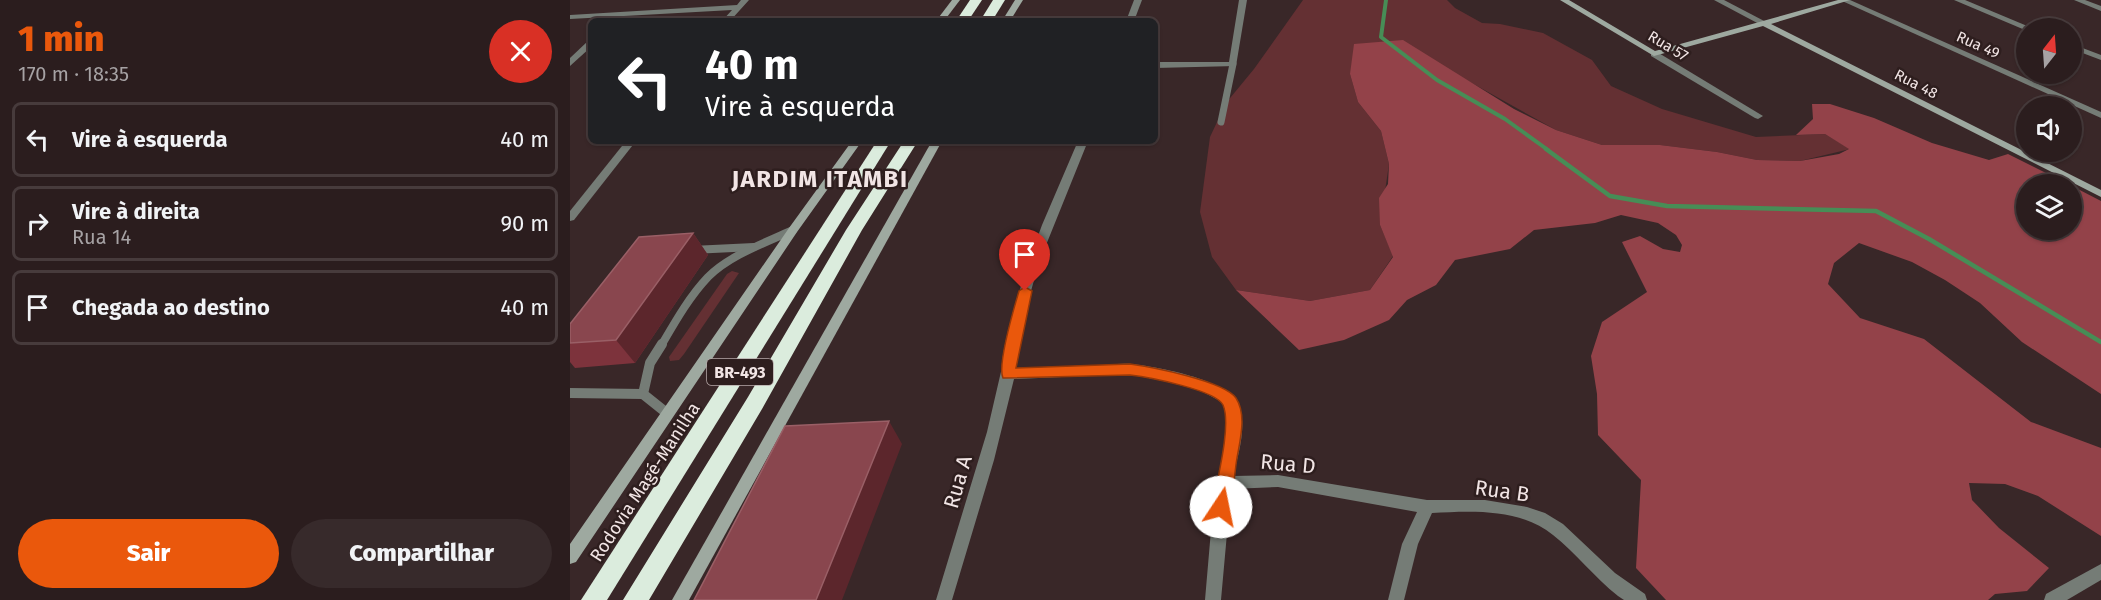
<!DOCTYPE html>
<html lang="pt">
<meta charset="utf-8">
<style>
body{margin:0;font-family:"Fira Sans",sans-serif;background:#372a2b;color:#f1f3f6;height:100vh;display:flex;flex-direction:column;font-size:22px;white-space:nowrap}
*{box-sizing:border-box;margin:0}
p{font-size:20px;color:#a6a2a4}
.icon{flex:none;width:33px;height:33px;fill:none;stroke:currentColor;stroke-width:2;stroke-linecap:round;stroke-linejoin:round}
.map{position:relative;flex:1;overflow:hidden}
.drawer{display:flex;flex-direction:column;background:#2b1d1e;width:570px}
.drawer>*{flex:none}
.guide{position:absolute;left:18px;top:18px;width:570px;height:126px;border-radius:9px;box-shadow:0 2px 4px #0004,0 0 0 2px #473b3c;background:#202124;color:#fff;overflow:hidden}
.needle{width:39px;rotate:17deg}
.buttons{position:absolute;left:1446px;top:18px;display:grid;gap:12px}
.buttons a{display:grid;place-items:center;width:66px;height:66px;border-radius:50%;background:#2b1d1e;box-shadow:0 2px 4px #0004,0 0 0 2px #473b3c;font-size:30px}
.pin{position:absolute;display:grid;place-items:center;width:51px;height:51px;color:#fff;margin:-62px -26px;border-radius:50% 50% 50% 0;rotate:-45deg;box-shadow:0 0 6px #0007}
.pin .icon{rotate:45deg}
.me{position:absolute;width:66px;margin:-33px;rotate:11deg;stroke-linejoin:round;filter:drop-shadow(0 0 4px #0008)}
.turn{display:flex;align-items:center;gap:21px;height:126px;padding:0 18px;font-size:27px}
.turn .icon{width:78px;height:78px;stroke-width:2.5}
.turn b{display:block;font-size:42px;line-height:51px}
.round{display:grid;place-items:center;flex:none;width:63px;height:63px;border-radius:32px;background:#372a2b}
.head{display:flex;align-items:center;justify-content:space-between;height:102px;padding:0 18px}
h1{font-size:36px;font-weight:800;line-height:45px;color:#ea580c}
.action{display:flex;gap:12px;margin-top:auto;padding:12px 18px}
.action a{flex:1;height:69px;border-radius:36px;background:#ea580c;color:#fff;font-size:24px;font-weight:800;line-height:69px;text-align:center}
.action a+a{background:#372a2b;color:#f1f3f6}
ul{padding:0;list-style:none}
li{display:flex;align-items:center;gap:18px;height:75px;margin:0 12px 9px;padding:0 6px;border:3px solid #473b3c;border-radius:9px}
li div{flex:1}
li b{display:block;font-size:22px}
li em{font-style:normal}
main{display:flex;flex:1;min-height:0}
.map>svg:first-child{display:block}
.green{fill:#643033}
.forest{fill:#934249}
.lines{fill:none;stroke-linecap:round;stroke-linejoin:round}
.stream-far1{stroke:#478d56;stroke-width:4}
.stream{stroke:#478d56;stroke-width:4.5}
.lane-far2{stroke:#757c76;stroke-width:7}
.lane-far1{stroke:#757c76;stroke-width:8}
.lane{stroke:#757c76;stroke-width:10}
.street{fill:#757c76;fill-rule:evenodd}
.secondary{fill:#9ea9a0;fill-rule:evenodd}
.highway{fill:#dbecdd;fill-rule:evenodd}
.wall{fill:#7d333c}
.shaded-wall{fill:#5c262c}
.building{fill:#89464e;stroke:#9a5f66;stroke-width:1.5}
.route{fill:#ea580c;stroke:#983908;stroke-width:1.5}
.labels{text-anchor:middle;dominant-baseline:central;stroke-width:5;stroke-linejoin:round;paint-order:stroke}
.far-street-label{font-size:15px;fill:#f2e5e5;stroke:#2e1e1e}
.shield{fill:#2e1e1e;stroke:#b7a9a9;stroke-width:1.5}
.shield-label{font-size:16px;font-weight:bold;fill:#f2e5e5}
.street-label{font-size:18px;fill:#f2e5e5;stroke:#2e1e1e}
.near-street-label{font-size:21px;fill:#f2e5e5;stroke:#2e1e1e}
.district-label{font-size:24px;font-weight:bold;letter-spacing:1.5px;fill:#f2e5e5;stroke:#2e1e1e}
</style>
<main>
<section class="drawer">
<div class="head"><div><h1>1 min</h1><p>170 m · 18:35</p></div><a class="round" style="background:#d93025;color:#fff"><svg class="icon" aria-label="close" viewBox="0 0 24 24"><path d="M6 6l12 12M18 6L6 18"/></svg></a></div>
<ul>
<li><svg class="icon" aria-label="left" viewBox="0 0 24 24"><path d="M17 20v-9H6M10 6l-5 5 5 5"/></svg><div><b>Vire à esquerda</b></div><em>40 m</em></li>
<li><svg class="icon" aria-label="right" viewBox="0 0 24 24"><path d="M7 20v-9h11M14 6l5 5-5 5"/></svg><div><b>Vire à direita</b><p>Rua 14</p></div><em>90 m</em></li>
<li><svg class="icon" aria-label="arrive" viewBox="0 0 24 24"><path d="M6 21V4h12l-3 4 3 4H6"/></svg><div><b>Chegada ao destino</b></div><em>40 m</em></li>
</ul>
<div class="action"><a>Sair</a><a>Compartilhar</a></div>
</section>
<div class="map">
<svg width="1531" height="600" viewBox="0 0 1531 600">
<rect width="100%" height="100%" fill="#392728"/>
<g class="green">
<path d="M 733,0 L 877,0 L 885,8 L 912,23 L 930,24 L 973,33 L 1022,60 L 1041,86 L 1092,109 L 1186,137 L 1255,134 L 1280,149 L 1230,161 L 1187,160 L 1147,152 L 1090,145 L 1032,145 L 986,130 L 891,77 L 780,74 L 788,102 L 811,131 L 819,164 L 810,225 L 823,256 L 800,290 L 740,301 L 666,290 L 642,257 L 630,212 L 640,137 L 656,103 L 684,69 Z"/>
<path d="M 162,271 L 169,273 L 114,354 L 109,360 L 100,361 L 99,357 L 157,274 Z"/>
</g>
<path class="forest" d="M 833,40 L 944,109 L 986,130 L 1032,145 L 1090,145 L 1147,152 L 1187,160 L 1230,161 L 1269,154 L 1279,149 L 1255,134 L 1226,135 L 1243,119 L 1242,104 L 1260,104 L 1304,118 L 1362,143 L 1419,160 L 1438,154 L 1498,184 L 1456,184 L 1456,230 L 1502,230 L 1502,186 L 1531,201 L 1531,394 L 1452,342 L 1410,303 L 1375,280 L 1342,262 L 1289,243 L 1264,263 L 1258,284 L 1290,318 L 1354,339 L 1461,422 L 1531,448 L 1531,536 L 1468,496 L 1435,484 L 1399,483 L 1402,500 L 1429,528 L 1479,568 L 1457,591 L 1425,594 L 1418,600 L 1096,600 L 1066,568 L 1071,480 L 1028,435 L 1027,394 L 1021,356 L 1032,322 L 1077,292 L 1052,242 L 1070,236 L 1093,249 L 1110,252 L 1112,245 L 1106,235 L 1088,223 L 1051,215 L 1025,223 L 964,230 L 940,249 L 885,260 L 866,285 L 837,300 L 819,320 L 774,340 L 729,350 L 666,290 L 740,301 L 800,290 L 823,257 L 810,225 L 809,198 L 818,184 L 819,164 L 811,131 L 788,102 L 780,74 L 784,44 Z"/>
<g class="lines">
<path class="stream-far1" d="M 816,0 L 811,37 L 867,80 L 935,119 L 978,150"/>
<path class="stream" d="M 976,149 L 1040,196 L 1097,206 L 1306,211 L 1359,239 L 1531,342"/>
<path class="lane-far2" d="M 651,122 L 663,64"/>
<g class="lane-far1">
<path d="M 122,250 L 184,247"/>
<path d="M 91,346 C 105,322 119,297 138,277 C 160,255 195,243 223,230"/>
</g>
<g class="lane">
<path d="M 92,344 L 80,363 L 73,394 L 98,414"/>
<path d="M 0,393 L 73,394"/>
</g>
<g class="street">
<path d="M 171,0 L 179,0 L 160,21 L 152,21 L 162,10 L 0,19 L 0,15 L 167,5 Z"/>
<path d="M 564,0 L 572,0 L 564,21 L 556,21 Z"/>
<path d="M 669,0 L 677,0 L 666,66 L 585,68 L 585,62 L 659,62 Z"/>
<path d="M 1144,0 L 1154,0 L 1198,23 L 1191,25 Z"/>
<path d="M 1270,0 L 1280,0 L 1531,112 L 1531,118 Z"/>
<path d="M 1384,0 L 1395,0 L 1462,28 L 1455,30 Z"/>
<path d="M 1504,0 L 1515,0 L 1531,6 L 1531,11 Z"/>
<path d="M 18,41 L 21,41 L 21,47 L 0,66 L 0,58 Z"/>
<path d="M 1502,44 L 1531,55 L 1531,60 L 1502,49 Z"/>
<path d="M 1081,52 L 1087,52 L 1193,116 L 1188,119 L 1185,118 L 1081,56 Z"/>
<path d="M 56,141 L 66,141 L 4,220 L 0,221 L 0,211 Z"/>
<path d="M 508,141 L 518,141 L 470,260 L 458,301 L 446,369 C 472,368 498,367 525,366 C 537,365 549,363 562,364 C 587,367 656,379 668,403 C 678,425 668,455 663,476 L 708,475 L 857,500 L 915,500 L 957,507 L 975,513 L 993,524 L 1045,573 L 1075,594 L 1077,600 L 1054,600 L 1048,596 C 1024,577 1006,553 983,535 C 950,508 902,511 862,513 L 848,544 L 834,600 L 818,600 L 832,544 L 847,512 L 708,487 L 661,489 L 651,600 L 635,600 L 643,507 L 657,432 L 655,406 L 650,401 L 626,388 L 560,374 L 444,379 L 424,460 L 382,600 L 366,600 L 417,432 L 453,277 L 472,225 Z"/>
<path d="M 1531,564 L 1531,580 L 1497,600 L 1474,600 L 1476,594 Z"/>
</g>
<g class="secondary">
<path d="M 382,0 L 390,0 L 374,21 L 366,21 Z"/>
<path d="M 445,0 L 453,0 L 440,21 L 432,21 Z"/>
<path d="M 990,0 L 999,0 L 1085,51 L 1268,0 L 1280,0 L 1201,24 L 1531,190 L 1531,197 L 1193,26 L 1084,56 Z"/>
<path d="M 282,141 L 292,141 L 227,232 L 6,562 L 0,564 L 0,544 L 219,228 Z"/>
<path d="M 362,141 L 372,141 L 119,600 L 102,600 Z"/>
</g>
<g class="highway">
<path d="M 400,0 L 412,0 L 398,21 L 386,21 Z"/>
<path d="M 423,0 L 435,0 L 422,21 L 410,21 Z"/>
<path d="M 307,141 L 321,141 L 37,600 L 11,600 Z"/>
<path d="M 334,141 L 348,141 L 292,230 L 192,409 L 79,600 L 53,600 L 178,397 L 276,230 Z"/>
</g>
</g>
<path class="wall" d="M 123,233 L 138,255 L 65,363 L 5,368 L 0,362 L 0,324 Z"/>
<g class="shaded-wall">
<path d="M 123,233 L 138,255 L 65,363 L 46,340 Z"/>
<path d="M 319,421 L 332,444 L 272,600 L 246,600 Z"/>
</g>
<g class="building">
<path d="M 123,233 L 46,340 L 0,343 L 0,324 L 69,237 Z"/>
<path d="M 319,421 L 246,600 L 124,600 L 215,426 Z"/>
</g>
<path class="route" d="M 455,287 L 462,291 L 446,368 L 560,364 C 582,367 654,381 666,398 C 677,415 670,440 667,458 C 664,475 664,497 657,513 L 651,515 L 644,513 L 642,507 C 646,484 662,426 653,405 C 646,390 578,377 560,375 L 433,378 C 427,365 444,308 449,291 Z"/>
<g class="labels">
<g class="far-street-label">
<text transform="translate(1408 45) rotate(24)">Rua 49</text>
<text transform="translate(1098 46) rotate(31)">Rua 57</text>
<text transform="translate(1346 84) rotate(27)">Rua 48</text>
</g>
<rect class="shield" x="137" y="359" width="66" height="26" rx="4.5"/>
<g class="shield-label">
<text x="170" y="372">BR-493</text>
</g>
<g class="street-label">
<text transform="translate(75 482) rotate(-57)">Rodovia Magé-Manilha</text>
</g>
<g class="near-street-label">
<text transform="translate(718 464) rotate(5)">Rua D</text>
<text transform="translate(388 482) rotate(-74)">Rua A</text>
<text transform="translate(932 491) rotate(8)">Rua B</text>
</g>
<g class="district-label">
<text x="250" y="179">JARDIM ITAMBI</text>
</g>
</g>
</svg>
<div class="buttons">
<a><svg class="needle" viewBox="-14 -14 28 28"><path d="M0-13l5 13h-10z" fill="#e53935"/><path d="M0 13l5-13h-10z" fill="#a6a2a4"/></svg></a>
<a><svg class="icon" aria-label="sound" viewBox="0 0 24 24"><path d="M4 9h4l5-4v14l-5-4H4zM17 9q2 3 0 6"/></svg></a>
<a><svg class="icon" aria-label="layers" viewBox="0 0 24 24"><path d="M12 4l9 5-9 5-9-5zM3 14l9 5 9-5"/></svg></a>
</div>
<div class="pin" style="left:455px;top:291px;background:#d93025"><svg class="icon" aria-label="arrive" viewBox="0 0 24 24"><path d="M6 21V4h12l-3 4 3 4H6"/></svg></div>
<svg class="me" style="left:651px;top:507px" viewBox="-20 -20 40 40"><circle r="19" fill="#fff"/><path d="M0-13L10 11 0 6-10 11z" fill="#ea580c"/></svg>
<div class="guide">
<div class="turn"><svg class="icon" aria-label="left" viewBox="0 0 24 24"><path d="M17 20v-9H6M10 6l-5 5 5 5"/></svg><div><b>40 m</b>Vire à esquerda</div></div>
</div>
</div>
</main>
